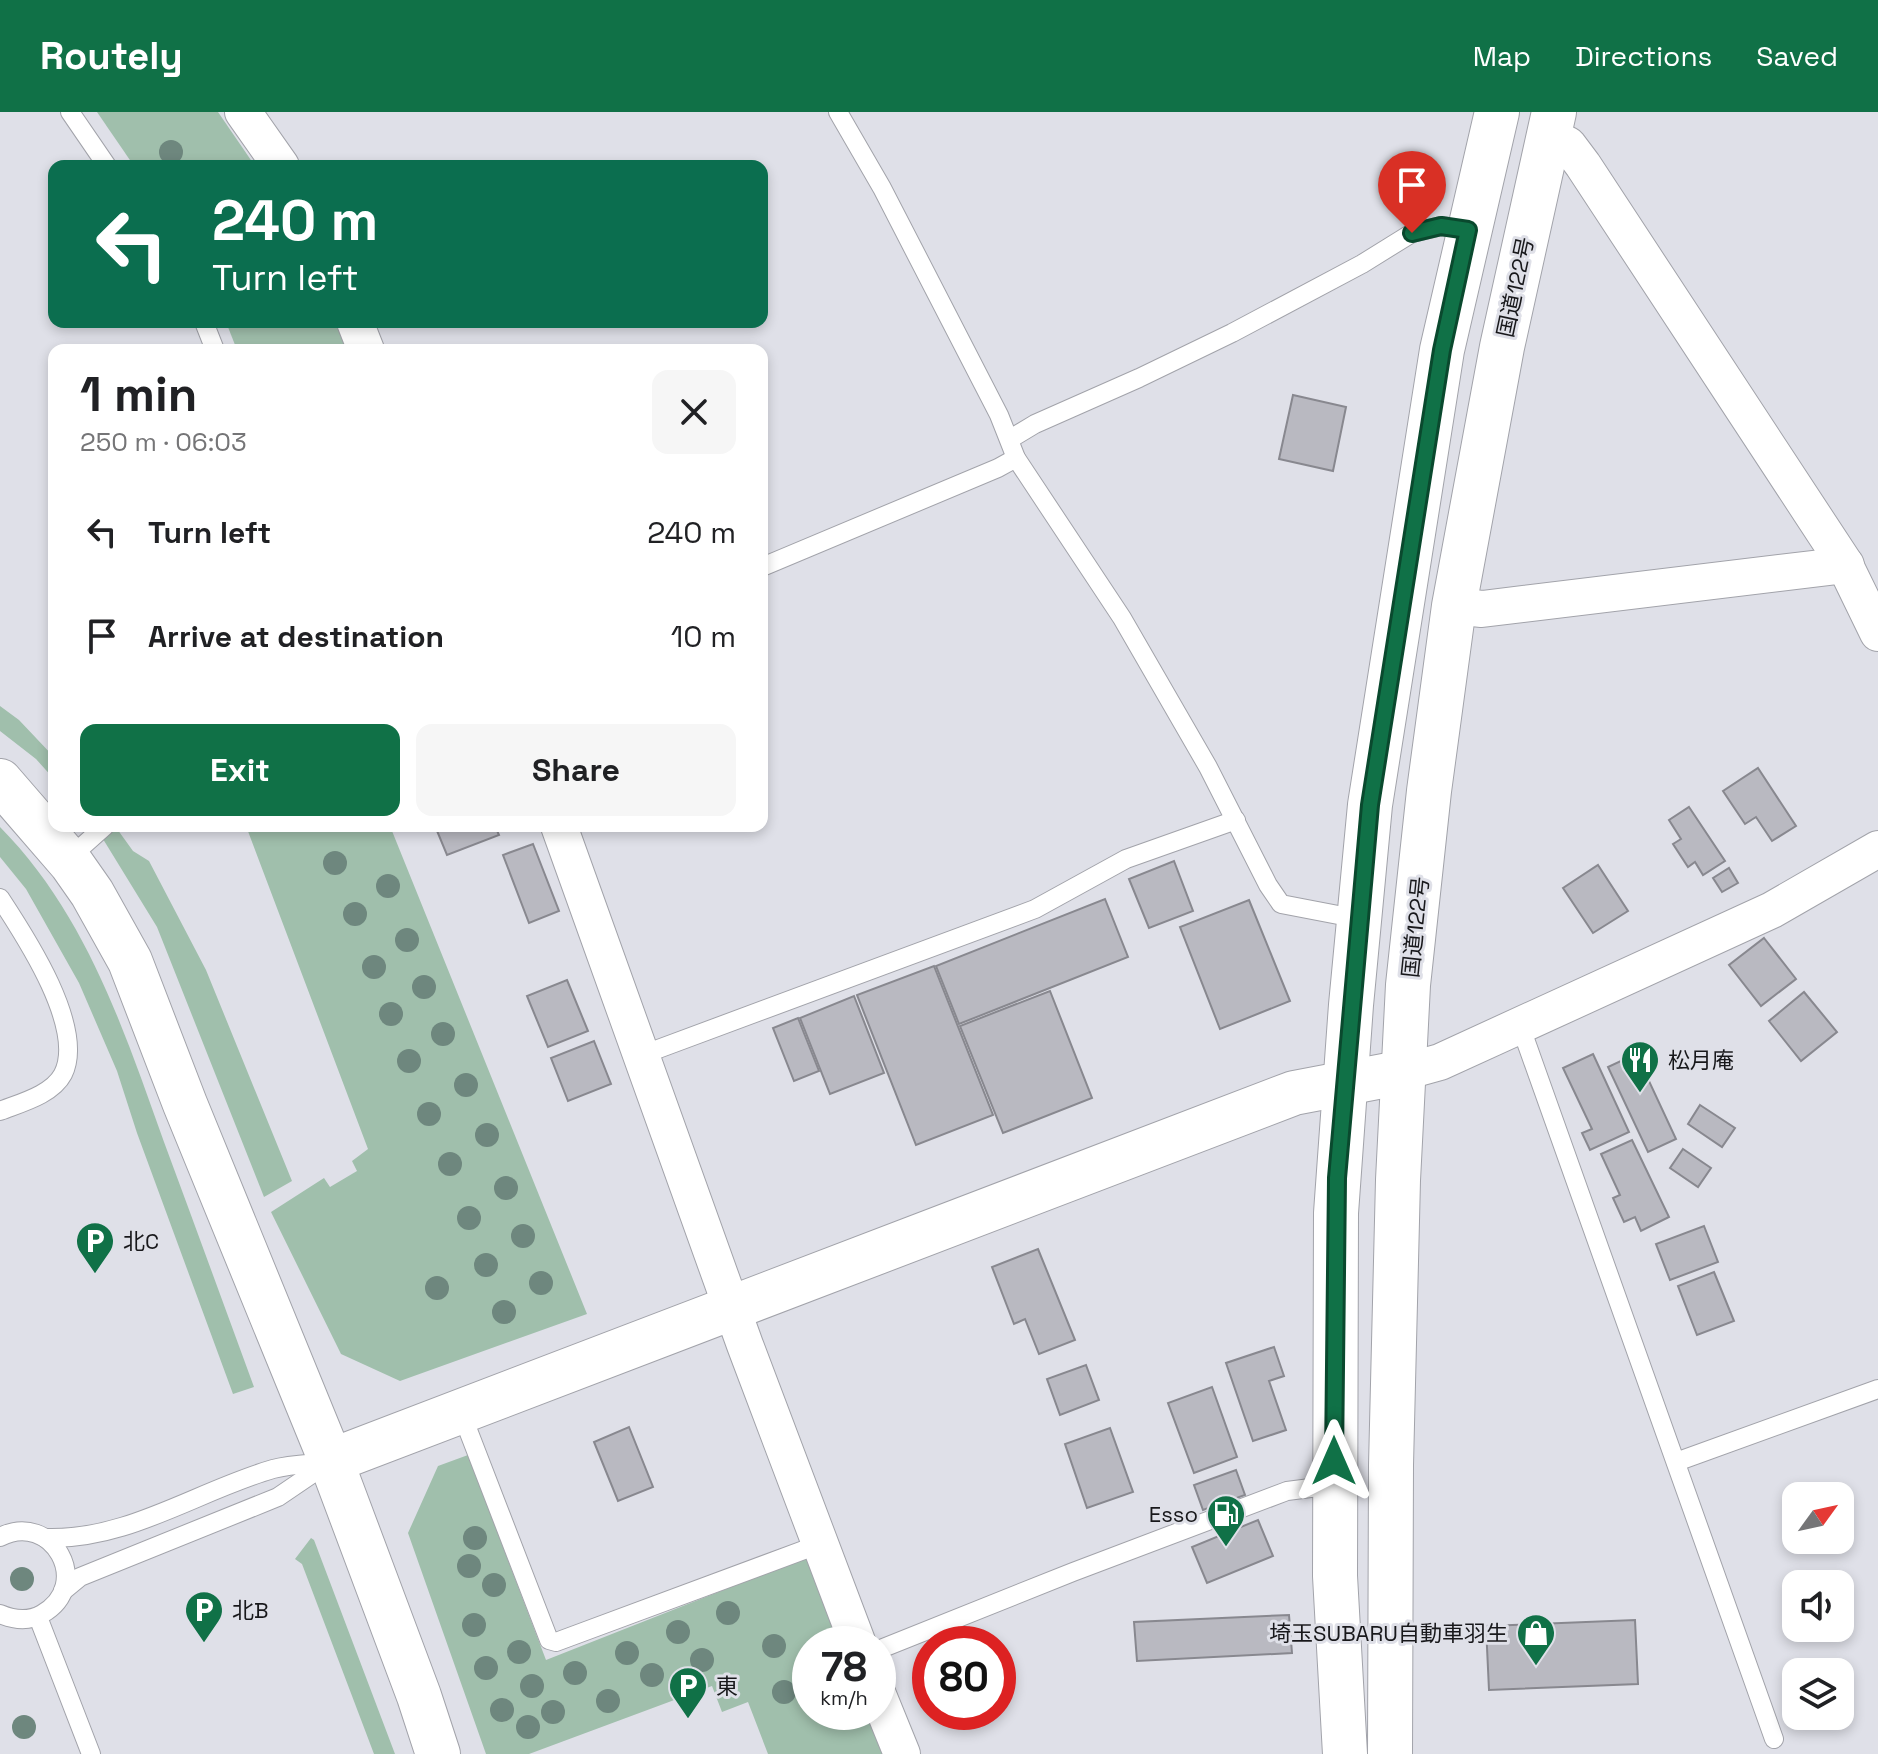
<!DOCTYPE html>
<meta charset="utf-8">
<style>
body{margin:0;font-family:"Space Grotesk","Noto Sans JP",sans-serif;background:#f6f6f6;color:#202124;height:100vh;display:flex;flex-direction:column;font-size:30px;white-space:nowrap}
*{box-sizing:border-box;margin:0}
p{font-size:26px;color:#757577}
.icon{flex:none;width:44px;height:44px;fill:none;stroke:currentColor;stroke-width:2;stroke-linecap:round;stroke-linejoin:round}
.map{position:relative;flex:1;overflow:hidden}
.panel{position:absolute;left:48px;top:232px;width:720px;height:488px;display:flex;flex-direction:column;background:#fff;border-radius:16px;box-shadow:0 4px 12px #0003}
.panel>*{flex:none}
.guide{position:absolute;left:48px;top:48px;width:720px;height:168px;border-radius:16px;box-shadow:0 4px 12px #0003;background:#0b6e4f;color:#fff;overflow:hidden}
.needle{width:52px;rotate:57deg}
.tools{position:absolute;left:1782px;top:1370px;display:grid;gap:16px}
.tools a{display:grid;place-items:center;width:72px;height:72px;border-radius:16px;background:#fff;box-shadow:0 4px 12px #0003;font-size:40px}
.speed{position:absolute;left:792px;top:1514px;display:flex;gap:16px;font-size:40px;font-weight:700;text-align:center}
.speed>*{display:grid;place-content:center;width:104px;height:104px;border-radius:50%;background:#fff;box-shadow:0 4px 12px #0003;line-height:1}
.speed small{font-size:20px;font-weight:400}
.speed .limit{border:12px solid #d22;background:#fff;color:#111}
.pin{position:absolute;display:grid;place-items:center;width:68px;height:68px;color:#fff;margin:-82px -34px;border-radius:50% 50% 50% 0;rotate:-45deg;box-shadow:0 0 8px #0007}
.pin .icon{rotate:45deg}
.me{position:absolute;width:88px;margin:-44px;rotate:0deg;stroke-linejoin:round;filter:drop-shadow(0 0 6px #0008)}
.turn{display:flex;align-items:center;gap:28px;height:168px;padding:0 32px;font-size:36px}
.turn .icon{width:104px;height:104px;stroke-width:2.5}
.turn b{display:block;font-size:56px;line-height:68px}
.round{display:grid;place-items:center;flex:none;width:84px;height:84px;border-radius:16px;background:#f6f6f6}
.head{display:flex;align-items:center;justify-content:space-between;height:136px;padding:0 32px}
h1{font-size:48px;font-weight:600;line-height:60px}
.button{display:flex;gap:16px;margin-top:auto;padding:16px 32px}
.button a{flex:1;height:92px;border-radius:16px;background:#107147;color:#fff;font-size:32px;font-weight:600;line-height:92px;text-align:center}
.button a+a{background:#f6f6f6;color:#202124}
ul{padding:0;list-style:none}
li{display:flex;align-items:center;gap:24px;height:104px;padding:0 32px}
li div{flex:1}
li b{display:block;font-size:30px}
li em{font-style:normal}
header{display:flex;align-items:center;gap:48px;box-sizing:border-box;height:112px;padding:0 40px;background:#107147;color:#fff}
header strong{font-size:38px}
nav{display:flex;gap:44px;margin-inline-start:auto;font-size:28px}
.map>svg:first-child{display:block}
.green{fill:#a0bfac}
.building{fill:#b9b9c1;stroke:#88888f;stroke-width:2}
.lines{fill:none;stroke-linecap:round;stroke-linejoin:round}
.service-casing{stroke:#a2a3aa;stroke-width:20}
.minor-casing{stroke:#a2a3aa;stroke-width:38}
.tertiary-casing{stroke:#a2a3aa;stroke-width:46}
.trunk-casing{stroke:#a2a3aa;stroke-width:46}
.service{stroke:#fff;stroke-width:18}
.minor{stroke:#fff;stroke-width:36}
.tertiary{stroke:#fff;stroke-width:44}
.trunk{stroke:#fff;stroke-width:44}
.tree{fill:#6e877e}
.route-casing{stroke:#0a492e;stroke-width:20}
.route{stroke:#107147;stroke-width:14}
.labels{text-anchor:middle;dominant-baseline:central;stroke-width:6;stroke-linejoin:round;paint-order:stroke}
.street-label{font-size:22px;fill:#18181b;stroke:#dfe0e8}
.poi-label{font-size:22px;fill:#18181b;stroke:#dfe0e8;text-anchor:start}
</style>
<header>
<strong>Routely</strong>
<nav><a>Map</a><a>Directions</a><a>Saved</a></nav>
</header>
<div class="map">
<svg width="1878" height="1642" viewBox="0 0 1878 1642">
<rect width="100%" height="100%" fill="#dfe0e8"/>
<g class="green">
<path d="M 97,0 L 218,0 L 255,54 L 134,54 Z"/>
<path d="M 226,210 L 335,210 L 347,238 L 237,238 Z"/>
<path d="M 0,594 L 19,608 L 54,645 L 54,667 L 36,647 L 0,619 Z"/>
<path d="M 95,714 L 115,714 L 133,739 L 149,749 L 206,858 L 292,1069 L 264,1085 L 157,815 Z"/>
<path d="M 246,714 L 390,714 L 587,1202 L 400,1269 L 341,1242 L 271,1100 L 324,1066 L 330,1075 L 357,1059 L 352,1049 L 368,1037 Z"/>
<path d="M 0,715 C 86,802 124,918 164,1030 C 194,1111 224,1193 254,1275 L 233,1282 L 137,1021 L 117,959 L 79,871 L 26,777 L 0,745 Z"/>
<path d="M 468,1343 L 546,1548 L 810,1444 L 844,1532 L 810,1532 L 810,1600 L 870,1600 L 886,1642 L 768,1642 L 748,1590 L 722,1600 L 712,1574 L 529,1642 L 486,1642 L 408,1421 L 438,1354 Z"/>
<path d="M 311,1426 L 314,1428 L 395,1642 L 374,1642 L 302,1452 L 295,1447 Z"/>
</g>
<g class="building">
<path d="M 1293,283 L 1346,295 L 1333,359 L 1279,347 Z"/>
<path d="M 1758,656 L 1796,714 L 1772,729 L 1756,705 L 1745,712 L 1723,679 Z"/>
<path d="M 1689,695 L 1725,749 L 1703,763 L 1695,750 L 1688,755 L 1673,732 L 1681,727 L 1669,708 Z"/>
<path d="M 435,714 L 495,714 L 499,723 L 447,743 Z"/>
<path d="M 533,732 L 559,799 L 529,811 L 503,743 Z"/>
<path d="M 1174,749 L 1193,799 L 1149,816 L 1129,767 Z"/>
<path d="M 1598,753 L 1628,799 L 1593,821 L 1563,776 Z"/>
<path d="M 1729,756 L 1738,771 L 1722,780 L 1713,766 Z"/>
<path d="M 1105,787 L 1128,845 L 959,912 L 936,854 Z"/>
<path d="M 1249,788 L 1290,889 L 1220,917 L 1180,815 Z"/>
<path d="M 1764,826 L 1796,867 L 1761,894 L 1729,853 Z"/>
<path d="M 934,854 L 993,1003 L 916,1033 L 857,883 Z"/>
<path d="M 567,868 L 588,919 L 548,935 L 527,884 Z"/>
<path d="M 1050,879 L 1092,986 L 1003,1021 L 960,914 Z"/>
<path d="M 1804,880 L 1837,920 L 1801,949 L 1769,909 Z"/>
<path d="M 854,884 L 884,961 L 830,982 L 800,906 Z"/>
<path d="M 798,906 L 819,959 L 794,969 L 773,916 Z"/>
<path d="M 594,929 L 611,972 L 568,989 L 551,946 Z"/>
<path d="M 1593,942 L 1629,1020 L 1590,1038 L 1582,1021 L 1592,1017 L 1563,956 Z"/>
<path d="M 1625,947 L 1631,959 L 1642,954 L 1676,1027 L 1648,1040 L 1608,955 Z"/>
<path d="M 1700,993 L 1735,1016 L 1722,1035 L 1688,1012 Z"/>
<path d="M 1632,1028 L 1669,1105 L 1641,1119 L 1635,1105 L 1624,1110 L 1613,1086 L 1620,1083 L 1601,1042 Z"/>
<path d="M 1683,1037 L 1711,1056 L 1698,1075 L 1670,1056 Z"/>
<path d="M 1704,1114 L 1718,1150 L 1670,1168 L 1656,1132 Z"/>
<path d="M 1038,1137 L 1075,1228 L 1039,1242 L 1025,1207 L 1014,1212 L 992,1155 Z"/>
<path d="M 1714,1160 L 1734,1209 L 1697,1223 L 1678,1174 Z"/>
<path d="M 1274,1235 L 1284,1264 L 1269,1269 L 1286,1318 L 1253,1329 L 1226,1251 Z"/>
<path d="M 1086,1253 L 1099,1288 L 1060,1303 L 1047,1267 Z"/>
<path d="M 1212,1275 L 1237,1345 L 1194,1361 L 1168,1291 Z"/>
<path d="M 629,1315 L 653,1375 L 618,1389 L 594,1330 Z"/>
<path d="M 1110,1316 L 1133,1380 L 1087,1396 L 1065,1332 Z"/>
<path d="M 1236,1358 L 1245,1383 L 1203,1398 L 1194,1373 Z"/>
<path d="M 1258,1408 L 1273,1444 L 1207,1471 L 1192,1435 Z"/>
<path d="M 1289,1503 L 1292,1541 L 1137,1549 L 1134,1510 Z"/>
<path d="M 1635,1508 L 1638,1572 L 1489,1578 L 1486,1514 Z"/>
</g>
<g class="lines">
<g class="service-casing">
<g id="service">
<path d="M 70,0 L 107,54"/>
<path d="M 838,0 L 882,76 L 999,303 L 1016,346 L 1122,506 L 1208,655 L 1268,773 L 1281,792 L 1359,807"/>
<path d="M 204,210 L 215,238"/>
<path d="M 1010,327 L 1035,312 L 1139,266 L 1232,221 L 1362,152 L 1412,121 L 1441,114 L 1468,118"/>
<path d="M 762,455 L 998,356 L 1016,346"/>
<path d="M 68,747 L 105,714"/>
<path d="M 0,786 C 25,824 86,916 63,962 C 52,983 20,991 0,999"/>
<path d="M 1520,913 L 1774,1627"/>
<path d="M 642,943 L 1035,797 L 1126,747 L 1236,708"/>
<path d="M 461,1300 L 549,1528 L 556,1530 L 820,1432"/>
<path d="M 1676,1350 L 1878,1277"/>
<path d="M 0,1425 C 52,1398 94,1473 42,1502 C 28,1510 14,1508 0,1502"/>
<path d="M 45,1426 C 127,1429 197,1379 273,1357 C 291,1352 310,1352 328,1350"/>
<path d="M 63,1479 L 80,1465 L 278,1385 L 331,1349"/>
<path d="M 38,1505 L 91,1642"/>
<path d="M 878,1538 L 1073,1460 L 1287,1379 L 1334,1373"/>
</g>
</g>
<g class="minor-casing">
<g id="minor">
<path d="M 243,0 L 281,54"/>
<path d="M 1548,23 L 1568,33 L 1583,53 L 1843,449 L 1878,521"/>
<path d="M 355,210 L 366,238"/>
<path d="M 1454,494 L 1482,497 L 1846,453"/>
<path d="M 559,714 L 745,1233 L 858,1532"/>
<path d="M 1404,960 L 1440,950 L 1772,798 L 1878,737"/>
<path d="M 878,1583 L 902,1642"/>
</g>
</g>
<g class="tertiary-casing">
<g id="tertiary">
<path d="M 0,669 L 71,751 L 92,781 L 130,849 L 185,992 L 331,1349 L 419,1584 L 438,1642"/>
<path d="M 331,1349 L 1294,981 L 1404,960"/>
</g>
</g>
<g class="trunk-casing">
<g id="trunk">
<path d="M 1345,1642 L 1335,1464 L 1336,1101 L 1351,893 L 1370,693 L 1442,238 L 1497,0"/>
<path d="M 1390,1642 L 1391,1353 L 1398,1068 L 1408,873 L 1429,679 L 1454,494 L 1502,235 L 1554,0"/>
</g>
</g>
<use href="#service" class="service"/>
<use href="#minor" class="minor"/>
<use href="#tertiary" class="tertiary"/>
<use href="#trunk" class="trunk"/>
</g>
<g class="tree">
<circle cx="171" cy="40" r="12"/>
<circle cx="335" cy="751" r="12"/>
<circle cx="388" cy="774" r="12"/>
<circle cx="355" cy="802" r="12"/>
<circle cx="407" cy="828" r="12"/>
<circle cx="374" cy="855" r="12"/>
<circle cx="424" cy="875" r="12"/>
<circle cx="391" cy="902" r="12"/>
<circle cx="443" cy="922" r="12"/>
<circle cx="409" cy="949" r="12"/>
<circle cx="466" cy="973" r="12"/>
<circle cx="429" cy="1002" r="12"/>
<circle cx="487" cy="1023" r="12"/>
<circle cx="450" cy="1052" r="12"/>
<circle cx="506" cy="1076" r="12"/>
<circle cx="469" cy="1106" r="12"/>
<circle cx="523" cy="1124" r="12"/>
<circle cx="486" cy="1153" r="12"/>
<circle cx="541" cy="1171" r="12"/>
<circle cx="437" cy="1176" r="12"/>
<circle cx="504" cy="1200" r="12"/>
<circle cx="475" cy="1426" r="12"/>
<circle cx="469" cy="1454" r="12"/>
<circle cx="22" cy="1467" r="12"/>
<circle cx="494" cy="1473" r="12"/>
<circle cx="728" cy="1501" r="12"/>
<circle cx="474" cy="1513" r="12"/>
<circle cx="678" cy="1520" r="12"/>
<circle cx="774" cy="1534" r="12"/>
<circle cx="519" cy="1540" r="12"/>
<circle cx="627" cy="1541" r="12"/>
<circle cx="702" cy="1548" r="12"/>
<circle cx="486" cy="1556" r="12"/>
<circle cx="575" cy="1561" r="12"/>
<circle cx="652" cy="1563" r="12"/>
<circle cx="532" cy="1574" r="12"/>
<circle cx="784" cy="1580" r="12"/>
<circle cx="608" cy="1589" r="12"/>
<circle cx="502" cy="1598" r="12"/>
<circle cx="553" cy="1600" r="12"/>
<circle cx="24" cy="1615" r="12"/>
<circle cx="528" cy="1615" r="12"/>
</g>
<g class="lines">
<g class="route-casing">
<path id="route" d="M 1334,1349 L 1337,1066 L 1370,693 L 1442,238 L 1468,118 L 1441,114 L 1412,121"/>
</g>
<use href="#route" class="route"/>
</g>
<defs>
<g id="restaurant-pin" transform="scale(2)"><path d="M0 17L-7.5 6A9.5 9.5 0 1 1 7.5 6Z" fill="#107147" stroke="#dfe0e8"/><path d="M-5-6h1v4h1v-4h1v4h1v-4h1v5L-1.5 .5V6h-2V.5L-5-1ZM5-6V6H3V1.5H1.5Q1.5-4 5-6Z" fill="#fff"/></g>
<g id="parking-pin" transform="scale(2)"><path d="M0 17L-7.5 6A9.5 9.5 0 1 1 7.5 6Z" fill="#107147" stroke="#dfe0e8"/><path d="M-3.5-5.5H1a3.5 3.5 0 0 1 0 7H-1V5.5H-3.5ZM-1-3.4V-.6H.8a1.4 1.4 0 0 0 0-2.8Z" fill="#fff"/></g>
<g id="fuel-pin" transform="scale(2)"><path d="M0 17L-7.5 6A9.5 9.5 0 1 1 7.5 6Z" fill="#107147" stroke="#dfe0e8"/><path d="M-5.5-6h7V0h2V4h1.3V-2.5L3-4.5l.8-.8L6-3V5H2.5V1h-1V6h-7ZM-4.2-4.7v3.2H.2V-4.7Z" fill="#fff"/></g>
<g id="shop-pin" transform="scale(2)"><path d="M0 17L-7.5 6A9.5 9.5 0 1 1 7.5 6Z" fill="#107147" stroke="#dfe0e8"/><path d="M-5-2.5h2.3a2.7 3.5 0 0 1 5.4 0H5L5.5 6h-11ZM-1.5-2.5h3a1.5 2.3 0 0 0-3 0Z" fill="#fff"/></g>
</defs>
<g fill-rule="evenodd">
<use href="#restaurant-pin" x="1640" y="948"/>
<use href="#parking-pin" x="95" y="1129"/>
<use href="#fuel-pin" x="1226" y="1402"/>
<use href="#parking-pin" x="204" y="1498"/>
<use href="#shop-pin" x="1536" y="1521"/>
<use href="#parking-pin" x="688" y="1574"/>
</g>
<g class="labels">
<g class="street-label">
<text transform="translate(1515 175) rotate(-78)">国道122号</text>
<text transform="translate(1415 815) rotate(-84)">国道122号</text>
</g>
<g class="poi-label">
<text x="1668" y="948">松月庵</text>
<text x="123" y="1129">北C</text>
<text x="1198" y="1402" text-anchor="end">Esso</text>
<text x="232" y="1498">北B</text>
<text x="1508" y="1521" text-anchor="end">埼玉SUBARU自動車羽生</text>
<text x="716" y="1574">東</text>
</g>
</g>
</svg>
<div class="tools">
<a><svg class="needle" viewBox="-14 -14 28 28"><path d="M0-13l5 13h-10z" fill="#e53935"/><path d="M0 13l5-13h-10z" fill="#757577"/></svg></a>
<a><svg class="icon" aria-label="sound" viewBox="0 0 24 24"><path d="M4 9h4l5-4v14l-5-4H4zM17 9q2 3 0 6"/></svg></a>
<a><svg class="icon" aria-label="layers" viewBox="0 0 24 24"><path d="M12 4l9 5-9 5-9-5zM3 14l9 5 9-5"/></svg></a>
</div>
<div class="speed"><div>78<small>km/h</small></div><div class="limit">80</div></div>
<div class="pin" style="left:1412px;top:121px;background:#d93025"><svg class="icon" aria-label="arrive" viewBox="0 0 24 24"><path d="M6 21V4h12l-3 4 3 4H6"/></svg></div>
<svg class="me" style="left:1334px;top:1349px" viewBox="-20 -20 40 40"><path d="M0-17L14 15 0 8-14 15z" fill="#107147" stroke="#fff" stroke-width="4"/></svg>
<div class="guide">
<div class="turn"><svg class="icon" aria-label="left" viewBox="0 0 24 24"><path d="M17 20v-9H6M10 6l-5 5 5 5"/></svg><div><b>240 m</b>Turn left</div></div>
</div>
<section class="panel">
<div class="head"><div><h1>1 min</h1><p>250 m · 06:03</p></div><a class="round"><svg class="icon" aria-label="close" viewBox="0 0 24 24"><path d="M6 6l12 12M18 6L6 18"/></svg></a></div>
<ul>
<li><svg class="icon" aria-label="left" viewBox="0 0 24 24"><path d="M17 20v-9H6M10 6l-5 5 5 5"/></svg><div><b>Turn left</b></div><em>240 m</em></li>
<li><svg class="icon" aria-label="arrive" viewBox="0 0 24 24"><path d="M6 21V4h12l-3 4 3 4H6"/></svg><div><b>Arrive at destination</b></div><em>10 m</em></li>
</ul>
<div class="button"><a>Exit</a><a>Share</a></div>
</section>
</div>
